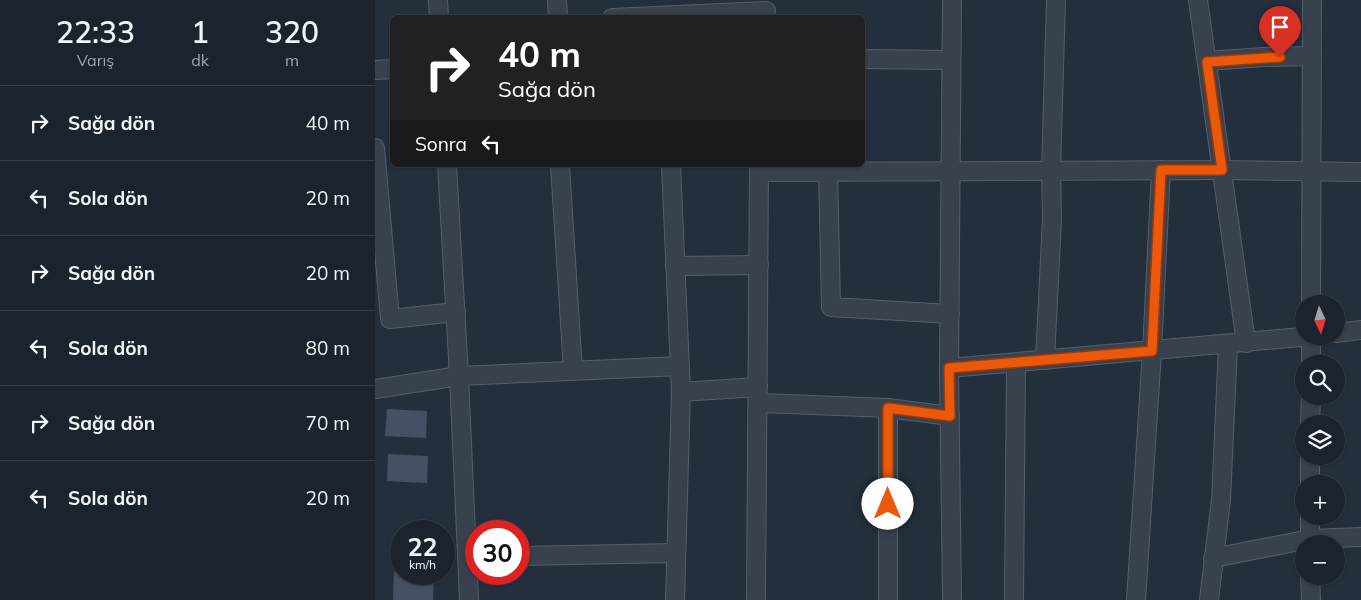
<!DOCTYPE html>
<html lang="tr">
<meta charset="utf-8">
<style>
body{margin:0;font-family:Mulish,sans-serif;background:#242b36;color:#f1f3f6;height:100vh;display:flex;flex-direction:column;font-size:19px;white-space:nowrap}
*{box-sizing:border-box;margin:0}
p{font-size:16px;color:#a0a4aa}
.icon{flex:none;width:28px;height:28px;fill:none;stroke:currentColor;stroke-width:2;stroke-linecap:round;stroke-linejoin:round}
.map{position:relative;flex:1;overflow:hidden}
.panel{display:flex;flex-direction:column;background:#1b232e;width:375px}
.panel>*{flex:none}
.hud{position:absolute;left:15px;top:15px;width:475px;height:152px;border-radius:8px;box-shadow:0 1px 4px #0004,0 0 0 1px #39404a;background:#202124;color:#fff;overflow:hidden}
.needle{width:32px;rotate:176deg}
.tools{position:absolute;left:920px;top:295px;display:grid;gap:10px}
.tools a{display:grid;place-items:center;width:50px;height:50px;border-radius:50%;background:#1b232e;box-shadow:0 1px 4px #0004,0 0 0 1px #39404a;font-size:25px}
.speed{position:absolute;left:15px;top:520px;display:flex;gap:10px;font-size:25px;font-weight:700;text-align:center}
.speed>*{display:grid;place-content:center;width:65px;height:65px;border-radius:50%;background:#1b232e;box-shadow:0 1px 4px #0004,0 0 0 1px #39404a;line-height:1}
.speed small{font-size:12px;font-weight:400}
.speed .limit{border:8px solid #d22;background:#fff;color:#111}
.pin{position:absolute;display:grid;place-items:center;width:42px;height:42px;color:#fff;margin:-51px -21px;border-radius:50% 50% 50% 0;rotate:-45deg;box-shadow:0 0 5px #0007}
.pin .icon{rotate:45deg}
.me{position:absolute;width:55px;margin:-28px;rotate:0deg;stroke-linejoin:round;filter:drop-shadow(0 0 4px #0008)}
.turn{display:flex;align-items:center;gap:18px;height:105px;padding:0 25px;font-size:22px}
.turn .icon{width:65px;height:65px;stroke-width:2.5}
.turn b{display:block;font-size:35px;line-height:42px}
.then{display:flex;align-items:center;height:48px;padding:0 25px;background:#0003;gap:10px;font-size:19px}
.eta{display:flex;justify-content:space-evenly;align-items:center;height:85px;text-align:center}
.eta b{font-size:30px;font-weight:600;line-height:35px}
ul{padding:0;list-style:none}
li{display:flex;align-items:center;gap:15px;height:75px;padding:0 25px;border-top:1px solid #39404a}
li div{flex:1}
li b{display:block;font-size:19px}
li em{font-style:normal}
main{display:flex;flex:1;min-height:0}
.map>svg:first-child{display:block}
.building{fill:#455162}
.lines{fill:none;stroke-linecap:round;stroke-linejoin:round}
.minor-casing{stroke:#565f6c;stroke-width:20}
.minor{stroke:#38414e;stroke-width:18}
.route-casing{stroke:#983908;stroke-width:12}
.route{stroke:#ea580c;stroke-width:9}
</style>
<main>
<section class="panel">
<div class="eta">
<div><b>22:33</b><p>Varış</p></div>
<div><b>1</b><p>dk</p></div>
<div><b>320</b><p>m</p></div>
</div>
<ul>
<li><svg class="icon" aria-label="right" viewBox="0 0 24 24"><path d="M7 20v-9h11M14 6l5 5-5 5"/></svg><div><b>Sağa dön</b></div><em>40 m</em></li>
<li><svg class="icon" aria-label="left" viewBox="0 0 24 24"><path d="M17 20v-9H6M10 6l-5 5 5 5"/></svg><div><b>Sola dön</b></div><em>20 m</em></li>
<li><svg class="icon" aria-label="right" viewBox="0 0 24 24"><path d="M7 20v-9h11M14 6l5 5-5 5"/></svg><div><b>Sağa dön</b></div><em>20 m</em></li>
<li><svg class="icon" aria-label="left" viewBox="0 0 24 24"><path d="M17 20v-9H6M10 6l-5 5 5 5"/></svg><div><b>Sola dön</b></div><em>80 m</em></li>
<li><svg class="icon" aria-label="right" viewBox="0 0 24 24"><path d="M7 20v-9h11M14 6l5 5-5 5"/></svg><div><b>Sağa dön</b></div><em>70 m</em></li>
<li><svg class="icon" aria-label="left" viewBox="0 0 24 24"><path d="M17 20v-9H6M10 6l-5 5 5 5"/></svg><div><b>Sola dön</b></div><em>20 m</em></li>
</ul>
</section>
<div class="map">
<svg width="986" height="600" viewBox="0 0 986 600">
<rect width="100%" height="100%" fill="#242f3e"/>
<g class="building">
<path d="M 12,409 L 52,411 L 51,438 L 10,436 Z"/>
<path d="M 13,454 L 53,456 L 52,483 L 12,481 Z"/>
<path d="M 19,572 L 59,575 L 58,600 L 18,600 Z"/>
</g>
<g class="lines">
<g class="minor-casing">
<g id="minor">
<path d="M 63,0 L 64,18"/>
<path d="M 182,0 L 183,18"/>
<path d="M 577,0 L 574,368 L 577,600"/>
<path d="M 823,0 L 871,343"/>
<path d="M 237,18 L 391,11"/>
<path d="M 488,59 L 576,60"/>
<path d="M 832,61 L 889,57 L 937,56"/>
<path d="M 0,70 L 18,69"/>
<path d="M 0,148 L 15,319 L 81,312"/>
<path d="M 72,165 L 84,376 L 94,600"/>
<path d="M 185,165 L 198,371"/>
<path d="M 296,165 L 306,392 L 300,600"/>
<path d="M 453,171 L 456,307 L 575,314"/>
<path d="M 384,172 L 847,170 L 986,172"/>
<path d="M 300,266 L 384,265"/>
<path d="M 936,304 L 937,0"/>
<path d="M 961,333 L 986,330"/>
<path d="M 670,360 L 677,218 L 676,171 L 681,0"/>
<path d="M 936,364 L 936,336"/>
<path d="M 574,368 L 937,336"/>
<path d="M 0,389 L 84,376 L 305,366"/>
<path d="M 306,392 L 383,387"/>
<path d="M 384,403 L 513,408 L 575,416"/>
<path d="M 935,424 L 936,396"/>
<path d="M 935,484 L 935,456"/>
<path d="M 935,544 L 935,516"/>
<path d="M 144,556 L 301,553"/>
<path d="M 838,558 L 935,539 L 986,537"/>
<path d="M 935,576 L 936,600"/>
<path d="M 381,600 L 384,165"/>
<path d="M 513,600 L 513,408"/>
<path d="M 639,600 L 641,363"/>
<path d="M 761,600 L 777,351 L 786,170"/>
<path d="M 834,600 L 846,500 L 853,345"/>
</g>
</g>
<use href="#minor" class="minor"/>
</g>
<g class="lines">
<g class="route-casing">
<path id="route" d="M 513,504 L 513,408 L 575,416 L 574,368 L 777,351 L 786,170 L 847,170 L 832,62 L 905,57"/>
</g>
<use href="#route" class="route"/>
</g>
</svg>
<div class="tools">
<a><svg class="needle" viewBox="-14 -14 28 28"><path d="M0-13l5 13h-10z" fill="#e53935"/><path d="M0 13l5-13h-10z" fill="#a0a4aa"/></svg></a>
<a><svg class="icon" aria-label="search" viewBox="0 0 24 24"><circle cx="10" cy="10" r="6"/><path d="M15 15l6 6"/></svg></a>
<a><svg class="icon" aria-label="layers" viewBox="0 0 24 24"><path d="M12 4l9 5-9 5-9-5zM3 14l9 5 9-5"/></svg></a>
<a>+</a>
<a>−</a>
</div>
<div class="speed"><div>22<small>km/h</small></div><div class="limit">30</div></div>
<div class="pin" style="left:905px;top:57px;background:#d93025"><svg class="icon" aria-label="arrive" viewBox="0 0 24 24"><path d="M6 21V4h12l-3 4 3 4H6"/></svg></div>
<svg class="me" style="left:513px;top:504px" viewBox="-20 -20 40 40"><circle r="19" fill="#fff"/><path d="M0-13L10 11 0 6-10 11z" fill="#ea580c"/></svg>
<div class="hud">
<div class="turn"><svg class="icon" aria-label="right" viewBox="0 0 24 24"><path d="M7 20v-9h11M14 6l5 5-5 5"/></svg><div><b>40 m</b>Sağa dön</div></div>
<div class="then">Sonra<svg class="icon" aria-label="left" viewBox="0 0 24 24"><path d="M17 20v-9H6M10 6l-5 5 5 5"/></svg></div>
</div>
</div>
</main>
